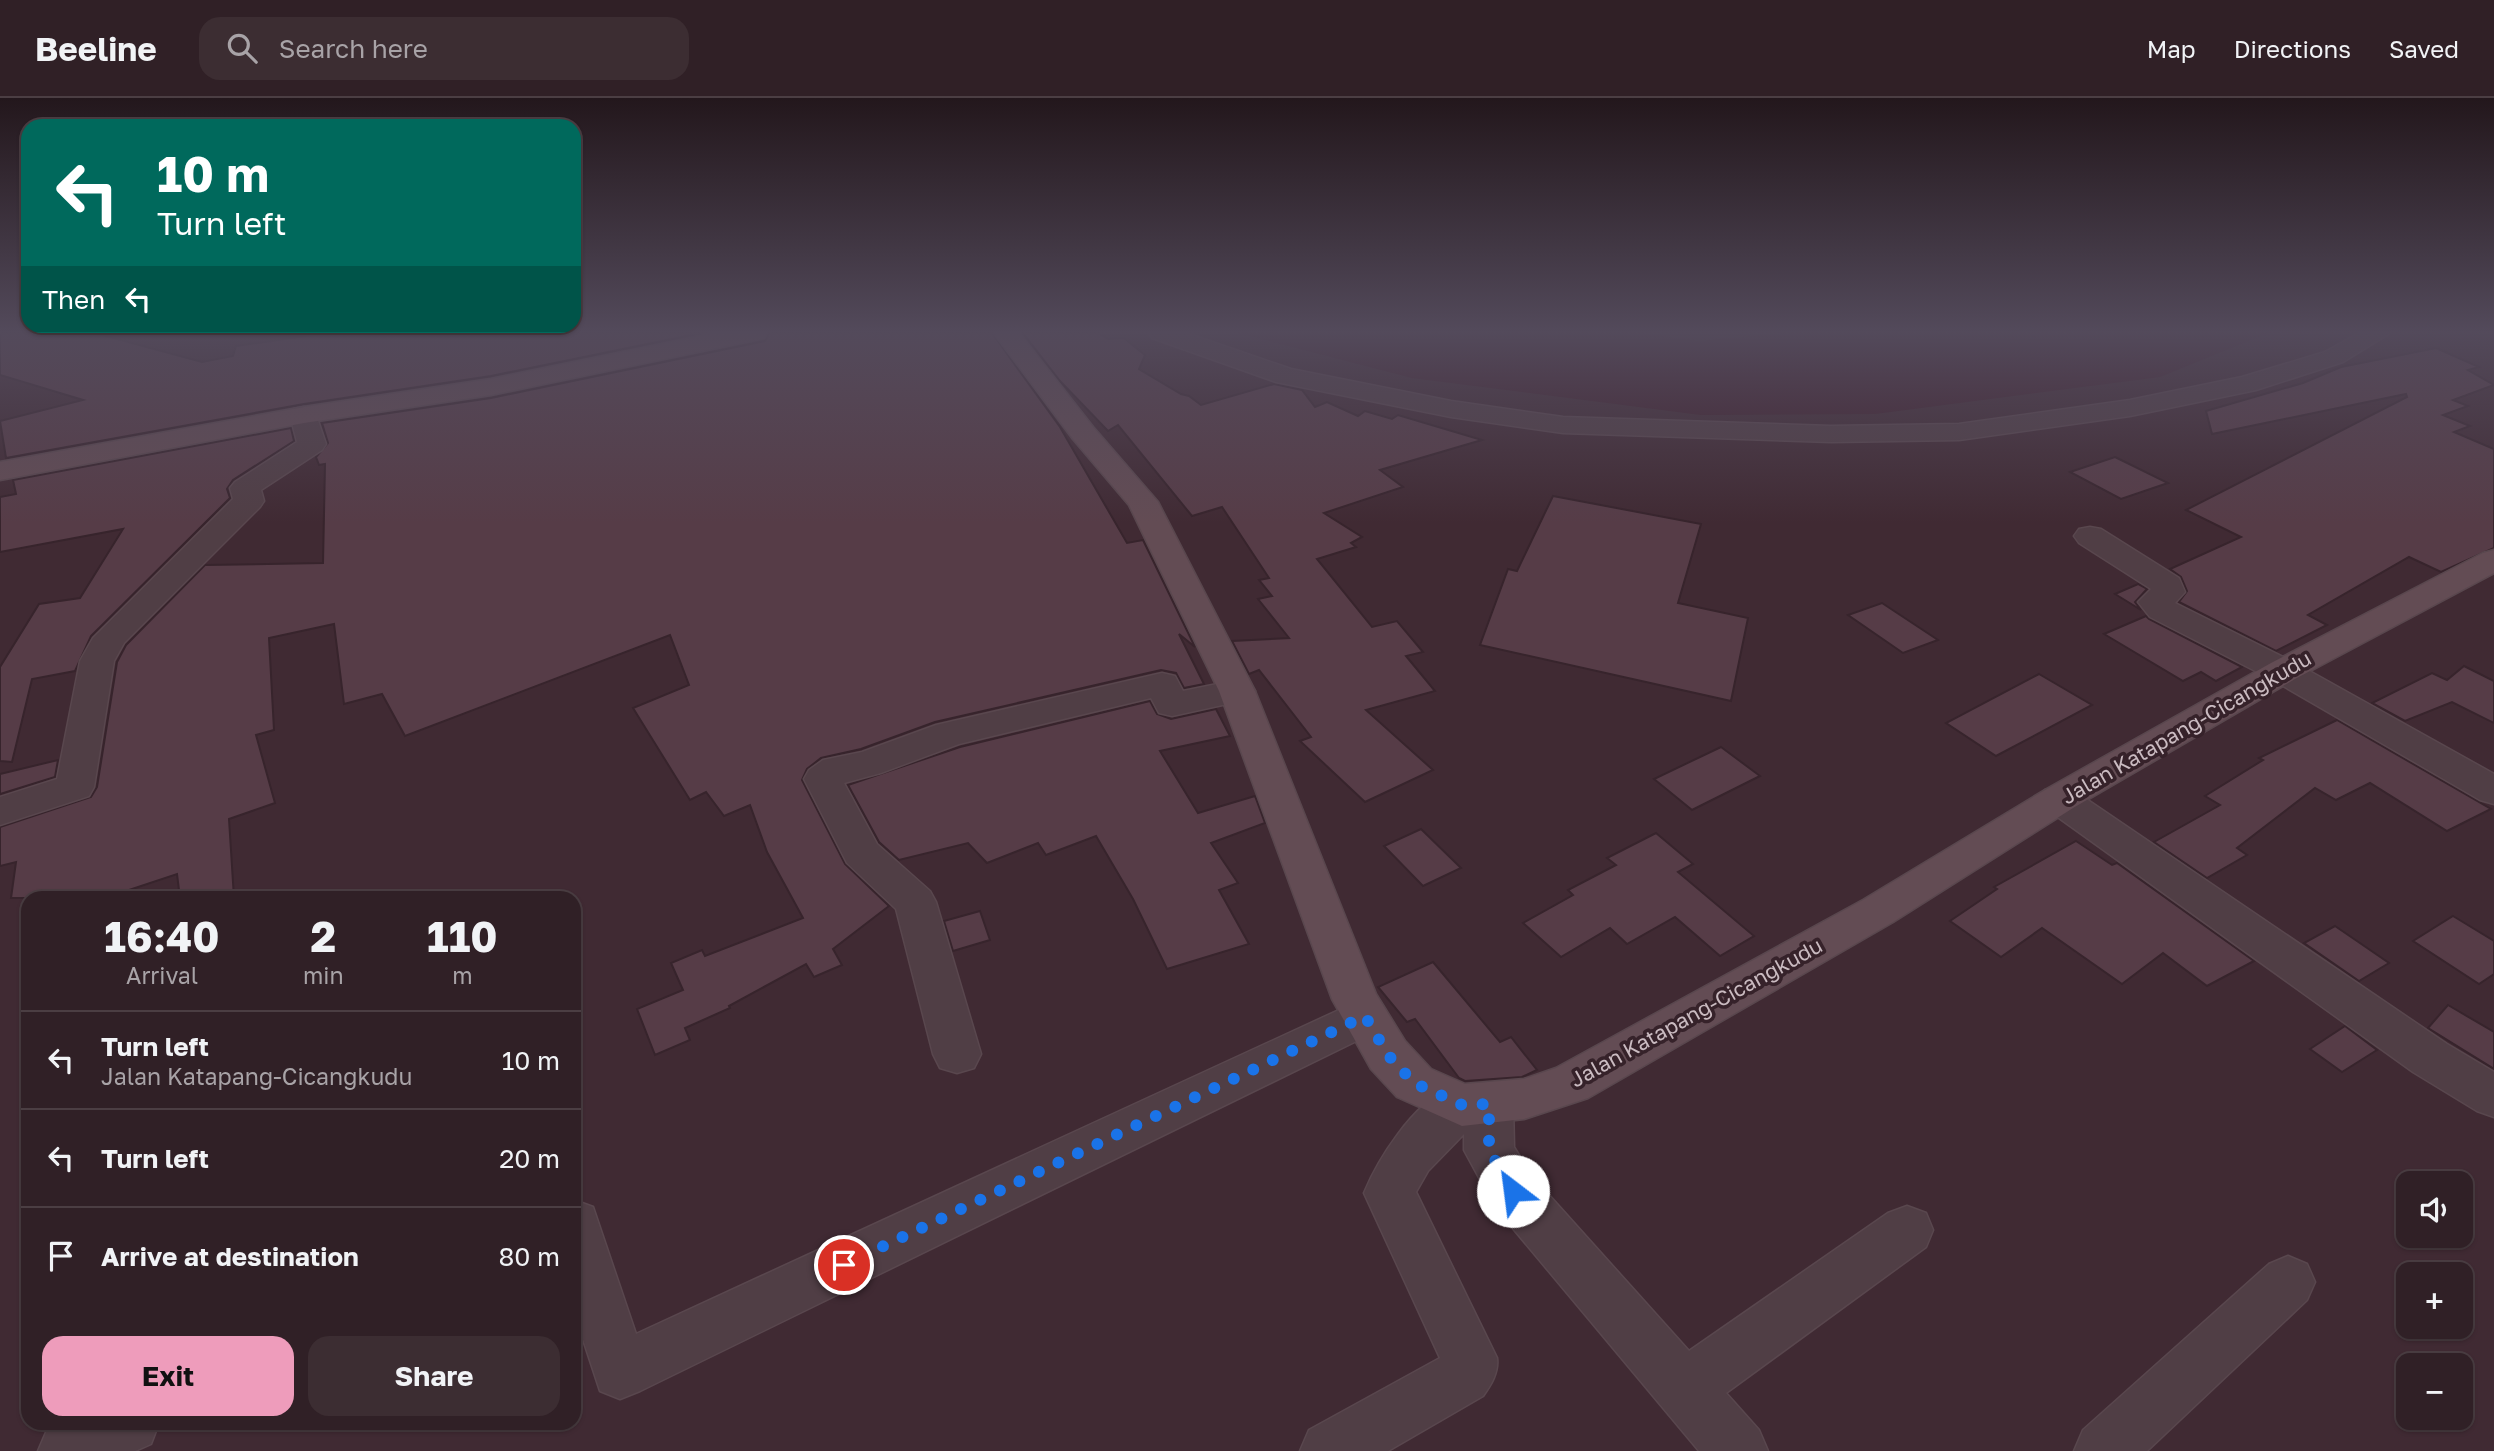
<!DOCTYPE html>
<meta charset="utf-8">
<style>
body{margin:0;font-family:"Golos Text",sans-serif;background:#3c2d32;color:#f1f3f6;height:100vh;display:flex;flex-direction:column;font-size:26px;white-space:nowrap}
*{box-sizing:border-box;margin:0}
p{font-size:23px;color:#a8a3a7}
.icon{flex:none;width:38px;height:38px;fill:none;stroke:currentColor;stroke-width:2;stroke-linecap:round;stroke-linejoin:round}
.map{position:relative;flex:1;overflow:hidden}
.drawer{position:absolute;left:21px;top:793px;width:560px;height:539px;display:flex;flex-direction:column;background:#302026;border-radius:21px;box-shadow:0 2px 5px #0004,0 0 0 2px #4b3e43}
.drawer>*{flex:none}
.top-card{position:absolute;left:21px;top:21px;width:560px;height:214px;border-radius:21px;box-shadow:0 2px 5px #0004,0 0 0 2px #4b3e43;background:#00695c;color:#fff;overflow:hidden}
.fabs{position:absolute;left:2396px;top:1073px;display:grid;gap:14px}
.fabs a{display:grid;place-items:center;width:77px;height:77px;border-radius:14px;background:#302026;box-shadow:0 2px 5px #0004,0 0 0 2px #4b3e43;font-size:35px}
.pin{position:absolute;display:grid;place-items:center;width:60px;height:60px;color:#fff;margin:-30px;border:4px solid #fff;border-radius:50%;box-shadow:0 2px 7px #0007}
.me{position:absolute;width:77px;margin:-38px;rotate:330deg;stroke-linejoin:round;filter:drop-shadow(0 0 5px #0008)}
.turn{display:flex;align-items:center;gap:24px;height:147px;padding:0 21px;font-size:32px}
.turn .icon{width:91px;height:91px;stroke-width:2.5}
.turn b{display:block;font-size:49px;line-height:60px}
.then{display:flex;align-items:center;height:66px;padding:0 21px;background:#0003;gap:14px;font-size:26px}
.eta{display:flex;justify-content:space-evenly;align-items:center;height:119px;text-align:center}
.eta b{font-size:42px;font-weight:700;line-height:49px}
.cta{display:flex;gap:14px;margin-top:auto;padding:14px 21px}
.cta a{flex:1;height:80px;border-radius:21px;background:#ee9cbb;color:#111;font-size:28px;font-weight:700;line-height:80px;text-align:center}
.cta a+a{background:#3c2d32;color:#f1f3f6}
ul{padding:0;list-style:none}
li{display:flex;align-items:center;gap:21px;height:98px;padding:0 21px;border-top:2px solid #4b3e43}
li div{flex:1}
li b{display:block;font-size:26px}
li em{font-style:normal}
header{display:flex;align-items:center;gap:42px;box-sizing:border-box;height:98px;padding:0 35px;background:#302026;border-bottom:2px solid #4b3e43}
header strong{font-size:33px}
nav{display:flex;gap:38px;margin-inline-start:auto;font-size:24px}
.search{width:490px;height:63px;background:#3c2d32;display:flex;align-items:center;gap:18px;box-sizing:border-box;padding:0 24px;border-radius:21px;color:#a8a3a7;font-size:26px}
.map>svg:first-child{display:block}
.water{fill:#3e1d2a}
.building{fill:#563c47;stroke:#37242c;stroke-width:2}
.lines{fill:none;stroke-linecap:round;stroke-linejoin:round}
.street-casing{stroke:#59474e;stroke-width:3}
.secondary-casing{stroke:#59474e;stroke-width:3}
.street{fill:#503e45;fill-rule:evenodd}
.secondary{fill:#634c54;fill-rule:evenodd}
.route{stroke:#1a73e8;stroke-width:12;stroke-dasharray:0 21.6}
.labels{text-anchor:middle;dominant-baseline:central;stroke-width:7;stroke-linejoin:round;paint-order:stroke}
.street-label{font-size:21px;fill:#cabbc1;stroke:#36222a}
</style>
<header>
<strong>Beeline</strong>
<div class="search"><svg class="icon" aria-label="search" viewBox="0 0 24 24"><circle cx="10" cy="10" r="6"/><path d="M15 15l6 6"/></svg>Search here</div>
<nav><a>Map</a><a>Directions</a><a>Saved</a></nav>
</header>
<div class="map">
<svg width="2494" height="1353" viewBox="0 0 2494 1353">
<rect width="100%" height="100%" fill="#402a33"/>
<path class="water" d="M 1238,235 L 1640,235 L 1699,243 L 1785,235 L 2268,235 L 2160,279 L 1875,316 L 1701,317 L 1412,280 Z"/>
<g class="building">
<path d="M 0,235 L 95,235 L 202,264 L 233,258 L 236,248 L 326,235 L 701,235 L 491,278 L 304,306 L 6,360 L 0,323 L 83,302 L 0,277 Z"/>
<path d="M 769,235 L 992,235 L 1060,329 L 1127,445 L 1143,442 L 1195,549 L 1179,536 L 1204,586 L 1184,590 L 1176,575 L 1161,572 L 935,624 L 861,651 L 821,660 L 807,671 L 802,682 L 845,766 L 889,808 L 833,851 L 842,867 L 814,879 L 806,866 L 729,908 L 730,910 L 685,930 L 690,942 L 655,957 L 637,911 L 683,892 L 671,865 L 702,852 L 705,858 L 803,820 L 767,754 L 750,707 L 724,718 L 706,694 L 690,702 L 633,610 L 689,587 L 670,537 L 405,638 L 382,596 L 344,606 L 334,526 L 269,540 L 274,632 L 256,637 L 275,705 L 229,721 L 234,800 L 180,800 L 177,776 L 105,800 L 11,800 L 16,764 L 0,768 L 0,729 L 91,699 L 97,689 L 117,564 L 126,547 L 205,467 L 323,465 L 325,366 L 319,367 L 316,359 L 328,345 L 322,325 L 491,300 L 765,243 Z"/>
<path d="M 1023,235 L 1098,235 L 1108,241 L 1124,240 L 1145,257 L 1139,271 L 1181,296 L 1189,298 L 1201,307 L 1274,286 L 1302,292 L 1315,309 L 1327,304 L 1358,318 L 1365,313 L 1392,321 L 1398,317 L 1482,342 L 1380,372 L 1403,389 L 1324,415 L 1362,439 L 1351,445 L 1356,449 L 1317,461 L 1372,529 L 1397,523 L 1423,554 L 1406,558 L 1435,593 L 1366,612 L 1433,672 L 1365,704 L 1300,643 L 1311,639 L 1259,572 L 1249,576 L 1232,543 L 1289,540 L 1258,501 L 1272,498 L 1259,482 L 1269,480 L 1222,409 L 1192,418 L 1118,327 L 1108,333 L 1060,283 Z"/>
<path d="M 2436,250 L 2479,269 L 2468,272 L 2494,287 L 2453,302 L 2468,308 L 2443,317 L 2470,328 L 2454,334 L 2494,351 L 2494,450 L 2441,474 L 2409,459 L 2308,517 L 2327,527 L 2276,553 L 2179,504 L 2187,493 L 2181,479 L 2170,471 L 2241,439 L 2186,412 L 2407,299 L 2406,296 L 2212,336 L 2206,313 L 2303,285 L 2341,269 Z"/>
<path d="M 291,330 L 294,343 L 233,382 L 227,391 L 230,400 L 91,538 L 75,573 L 32,581 L 12,664 L 0,663 L 0,569 L 39,506 L 80,500 L 123,431 L 0,454 L 0,399 L 16,396 L 13,382 Z"/>
<path d="M 2115,359 L 2168,385 L 2121,401 L 2070,374 Z"/>
<path d="M 1553,398 L 1701,426 L 1678,505 L 1748,520 L 1731,603 L 1480,547 L 1508,471 L 1517,473 Z"/>
<path d="M 2138,486 L 2147,491 L 2135,504 L 2141,512 L 2115,496 Z"/>
<path d="M 1882,505 L 1938,542 L 1903,555 L 1848,517 Z"/>
<path d="M 2146,518 L 2149,521 L 2242,569 L 2216,583 L 2201,574 L 2183,583 L 2104,536 Z"/>
<path d="M 2464,568 L 2494,583 L 2494,625 L 2452,604 L 2405,623 L 2372,605 L 2432,575 L 2447,582 Z"/>
<path d="M 2039,576 L 2092,607 L 1996,658 L 1946,625 Z"/>
<path d="M 1150,603 L 1157,616 L 1171,621 L 1216,611 L 1230,638 L 1160,653 L 1198,715 L 1255,698 L 1265,725 L 1211,745 L 1238,785 L 1219,792 L 1249,846 L 1167,871 L 1133,801 L 1096,738 L 1046,757 L 1038,745 L 987,765 L 968,745 L 899,762 L 879,744 L 848,687 L 960,649 Z"/>
<path d="M 2337,622 L 2491,711 L 2447,733 L 2370,685 L 2336,702 L 2315,690 L 2237,750 L 2247,757 L 2207,780 L 2154,744 L 2220,707 L 2205,698 L 2263,662 L 2259,660 Z"/>
<path d="M 1721,649 L 1760,678 L 1692,712 L 1654,681 Z"/>
<path d="M 58,662 L 55,679 L 0,696 L 0,676 Z"/>
<path d="M 1421,731 L 1461,770 L 1423,788 L 1384,748 Z"/>
<path d="M 1656,735 L 1693,766 L 1678,774 L 1754,838 L 1720,858 L 1675,819 L 1627,846 L 1610,830 L 1561,859 L 1523,825 L 1573,797 L 1568,792 L 1616,767 L 1607,760 Z"/>
<path d="M 2076,743 L 2112,767 L 2117,765 L 2254,863 L 2207,888 L 2163,855 L 2122,886 L 2042,830 L 2001,859 L 1950,823 L 1997,791 L 1994,789 Z"/>
<path d="M 980,813 L 990,842 L 953,853 L 944,823 Z"/>
<path d="M 2453,818 L 2494,843 L 2494,876 L 2479,886 L 2413,843 Z"/>
<path d="M 2335,828 L 2389,865 L 2359,883 L 2304,845 Z"/>
<path d="M 1433,864 L 1500,944 L 1511,939 L 1537,972 L 1522,979 L 1465,983 L 1459,980 L 1415,921 L 1407,924 L 1378,889 Z"/>
<path d="M 2448,907 L 2494,934 L 2494,971 L 2428,930 Z"/>
<path d="M 2345,928 L 2377,952 L 2342,974 L 2310,951 Z"/>
</g>
<g class="lines">
<g class="street-casing">
<g id="street">
<path d="M 1149,235 L 1186,235 L 1291,271 L 1451,303 L 1563,319 L 1831,328 L 1959,326 L 2130,302 L 2242,279 L 2325,254 L 2359,235 L 2390,235 L 2343,264 L 2256,292 L 2130,318 L 1959,342 L 1831,344 L 1563,335 L 1451,319 L 1276,284 L 1152,240 Z"/>
<path d="M 304,309 L 314,311 L 326,346 L 322,352 L 261,392 L 264,403 L 260,409 L 124,545 L 114,563 L 94,689 L 89,698 L 0,727 L 0,699 L 57,681 L 80,563 L 93,540 L 233,401 L 230,390 L 235,384 L 297,344 L 290,317 L 294,311 Z"/>
<path d="M 2090,429 L 2101,431 L 2179,480 L 2185,494 L 2175,505 L 2295,565 L 2494,676 L 2494,706 L 2480,702 L 2271,581 L 2150,519 L 2138,504 L 2151,491 L 2079,445 L 2074,438 L 2079,431 Z"/>
<path d="M 1162,575 L 1175,578 L 1183,593 L 1237,582 L 1250,585 L 1255,593 L 1250,601 L 1172,618 L 1159,615 L 1151,600 L 959,646 L 881,675 L 844,685 L 877,746 L 930,793 L 936,804 L 981,956 L 974,970 L 957,975 L 940,970 L 933,956 L 896,811 L 847,765 L 804,681 L 809,672 L 823,662 L 862,654 L 936,627 Z"/>
<path d="M 2059,688 L 2073,692 L 2447,946 L 2494,974 L 2494,1019 L 2477,1013 L 2413,974 L 2045,710 L 2039,701 L 2045,692 Z"/>
<path d="M 1365,900 L 1381,905 L 1388,918 L 1381,931 L 640,1293 L 620,1301 L 600,1293 L 574,1214 L 574,1102 L 593,1109 L 636,1236 Z"/>
<path d="M 1489,985 L 1506,991 L 1513,1006 L 1514,1049 L 1531,1077 L 1689,1253 L 1888,1115 L 1907,1108 L 1926,1115 L 1933,1132 L 1926,1149 L 1726,1295 L 1759,1332 L 1768,1353 L 1699,1353 L 1495,1109 L 1464,1052 L 1464,1036 L 1428,1073 L 1416,1094 L 1497,1260 C 1499,1274 1491,1287 1483,1298 L 1388,1353 L 1300,1353 L 1309,1332 L 1440,1260 L 1364,1095 C 1378,1061 1413,1006 1448,991 C 1463,985 1473,991 1489,985 Z"/>
<path d="M 2288,1158 L 2307,1166 L 2315,1184 L 2307,1202 L 2147,1353 L 2074,1353 L 2083,1332 L 2269,1166 Z"/>
<path d="M 63,1325 L 159,1325 L 151,1346 L 135,1353 L 38,1353 L 47,1332 Z"/>
</g>
</g>
<g class="secondary-casing">
<g id="secondary">
<path d="M 716,235 L 767,235 L 764,240 L 755,242 L 491,297 L 304,325 L 0,382 L 0,364 L 304,309 L 491,281 Z"/>
<path d="M 994,235 L 1019,235 L 1093,329 L 1158,404 L 1255,593 L 1376,896 L 1405,943 L 1431,971 L 1465,986 L 1524,981 L 1556,970 L 1863,802 L 2045,692 L 2271,565 L 2483,455 L 2494,452 L 2494,475 L 2295,581 L 2073,710 L 1893,824 L 1588,1000 L 1524,1021 L 1462,1028 L 1397,999 L 1371,971 L 1332,901 L 1219,593 L 1129,407 L 1073,341 Z"/>
</g>
</g>
<use href="#street" class="street"/>
<use href="#secondary" class="secondary"/>
</g>
<linearGradient id="sky" x2="0" y2="1"><stop stop-color="#23171c"/><stop offset="0.55" stop-color="#534a5b"/><stop offset="1" stop-color="#534a5b" stop-opacity="0"/></linearGradient>
<rect width="2494" height="425" fill="url(#sky)"/>
<g class="lines">
<path class="route" d="M 844,1167 L 1365,918 L 1388,957 L 1414,985 L 1462,1007 L 1489,1006 L 1489,1052 L 1513,1093"/>
</g>
<g class="labels">
<g class="street-label">
<text transform="translate(2186 629) rotate(-30)">Jalan Katapang-Cicangkudu</text>
<text transform="translate(1696 914) rotate(-29)">Jalan Katapang-Cicangkudu</text>
</g>
</g>
</svg>
<div class="fabs">
<a><svg class="icon" aria-label="sound" viewBox="0 0 24 24"><path d="M4 9h4l5-4v14l-5-4H4zM17 9q2 3 0 6"/></svg></a>
<a>+</a>
<a>−</a>
</div>
<div class="pin" style="left:844px;top:1167px;background:#d93025"><svg class="icon" aria-label="arrive" viewBox="0 0 24 24"><path d="M6 21V4h12l-3 4 3 4H6"/></svg></div>
<svg class="me" style="left:1513px;top:1093px" viewBox="-20 -20 40 40"><circle r="19" fill="#fff"/><path d="M0-13L10 11 0 6-10 11z" fill="#1a73e8"/></svg>
<div class="top-card">
<div class="turn"><svg class="icon" aria-label="left" viewBox="0 0 24 24"><path d="M17 20v-9H6M10 6l-5 5 5 5"/></svg><div><b>10 m</b>Turn left</div></div>
<div class="then">Then<svg class="icon" aria-label="left" viewBox="0 0 24 24"><path d="M17 20v-9H6M10 6l-5 5 5 5"/></svg></div>
</div>
<section class="drawer">
<div class="eta">
<div><b>16:40</b><p>Arrival</p></div>
<div><b>2</b><p>min</p></div>
<div><b>110</b><p>m</p></div>
</div>
<ul>
<li><svg class="icon" aria-label="left" viewBox="0 0 24 24"><path d="M17 20v-9H6M10 6l-5 5 5 5"/></svg><div><b>Turn left</b><p>Jalan Katapang-Cicangkudu</p></div><em>10 m</em></li>
<li><svg class="icon" aria-label="left" viewBox="0 0 24 24"><path d="M17 20v-9H6M10 6l-5 5 5 5"/></svg><div><b>Turn left</b></div><em>20 m</em></li>
<li><svg class="icon" aria-label="arrive" viewBox="0 0 24 24"><path d="M6 21V4h12l-3 4 3 4H6"/></svg><div><b>Arrive at destination</b></div><em>80 m</em></li>
</ul>
<div class="cta"><a>Exit</a><a>Share</a></div>
</section>
</div>
